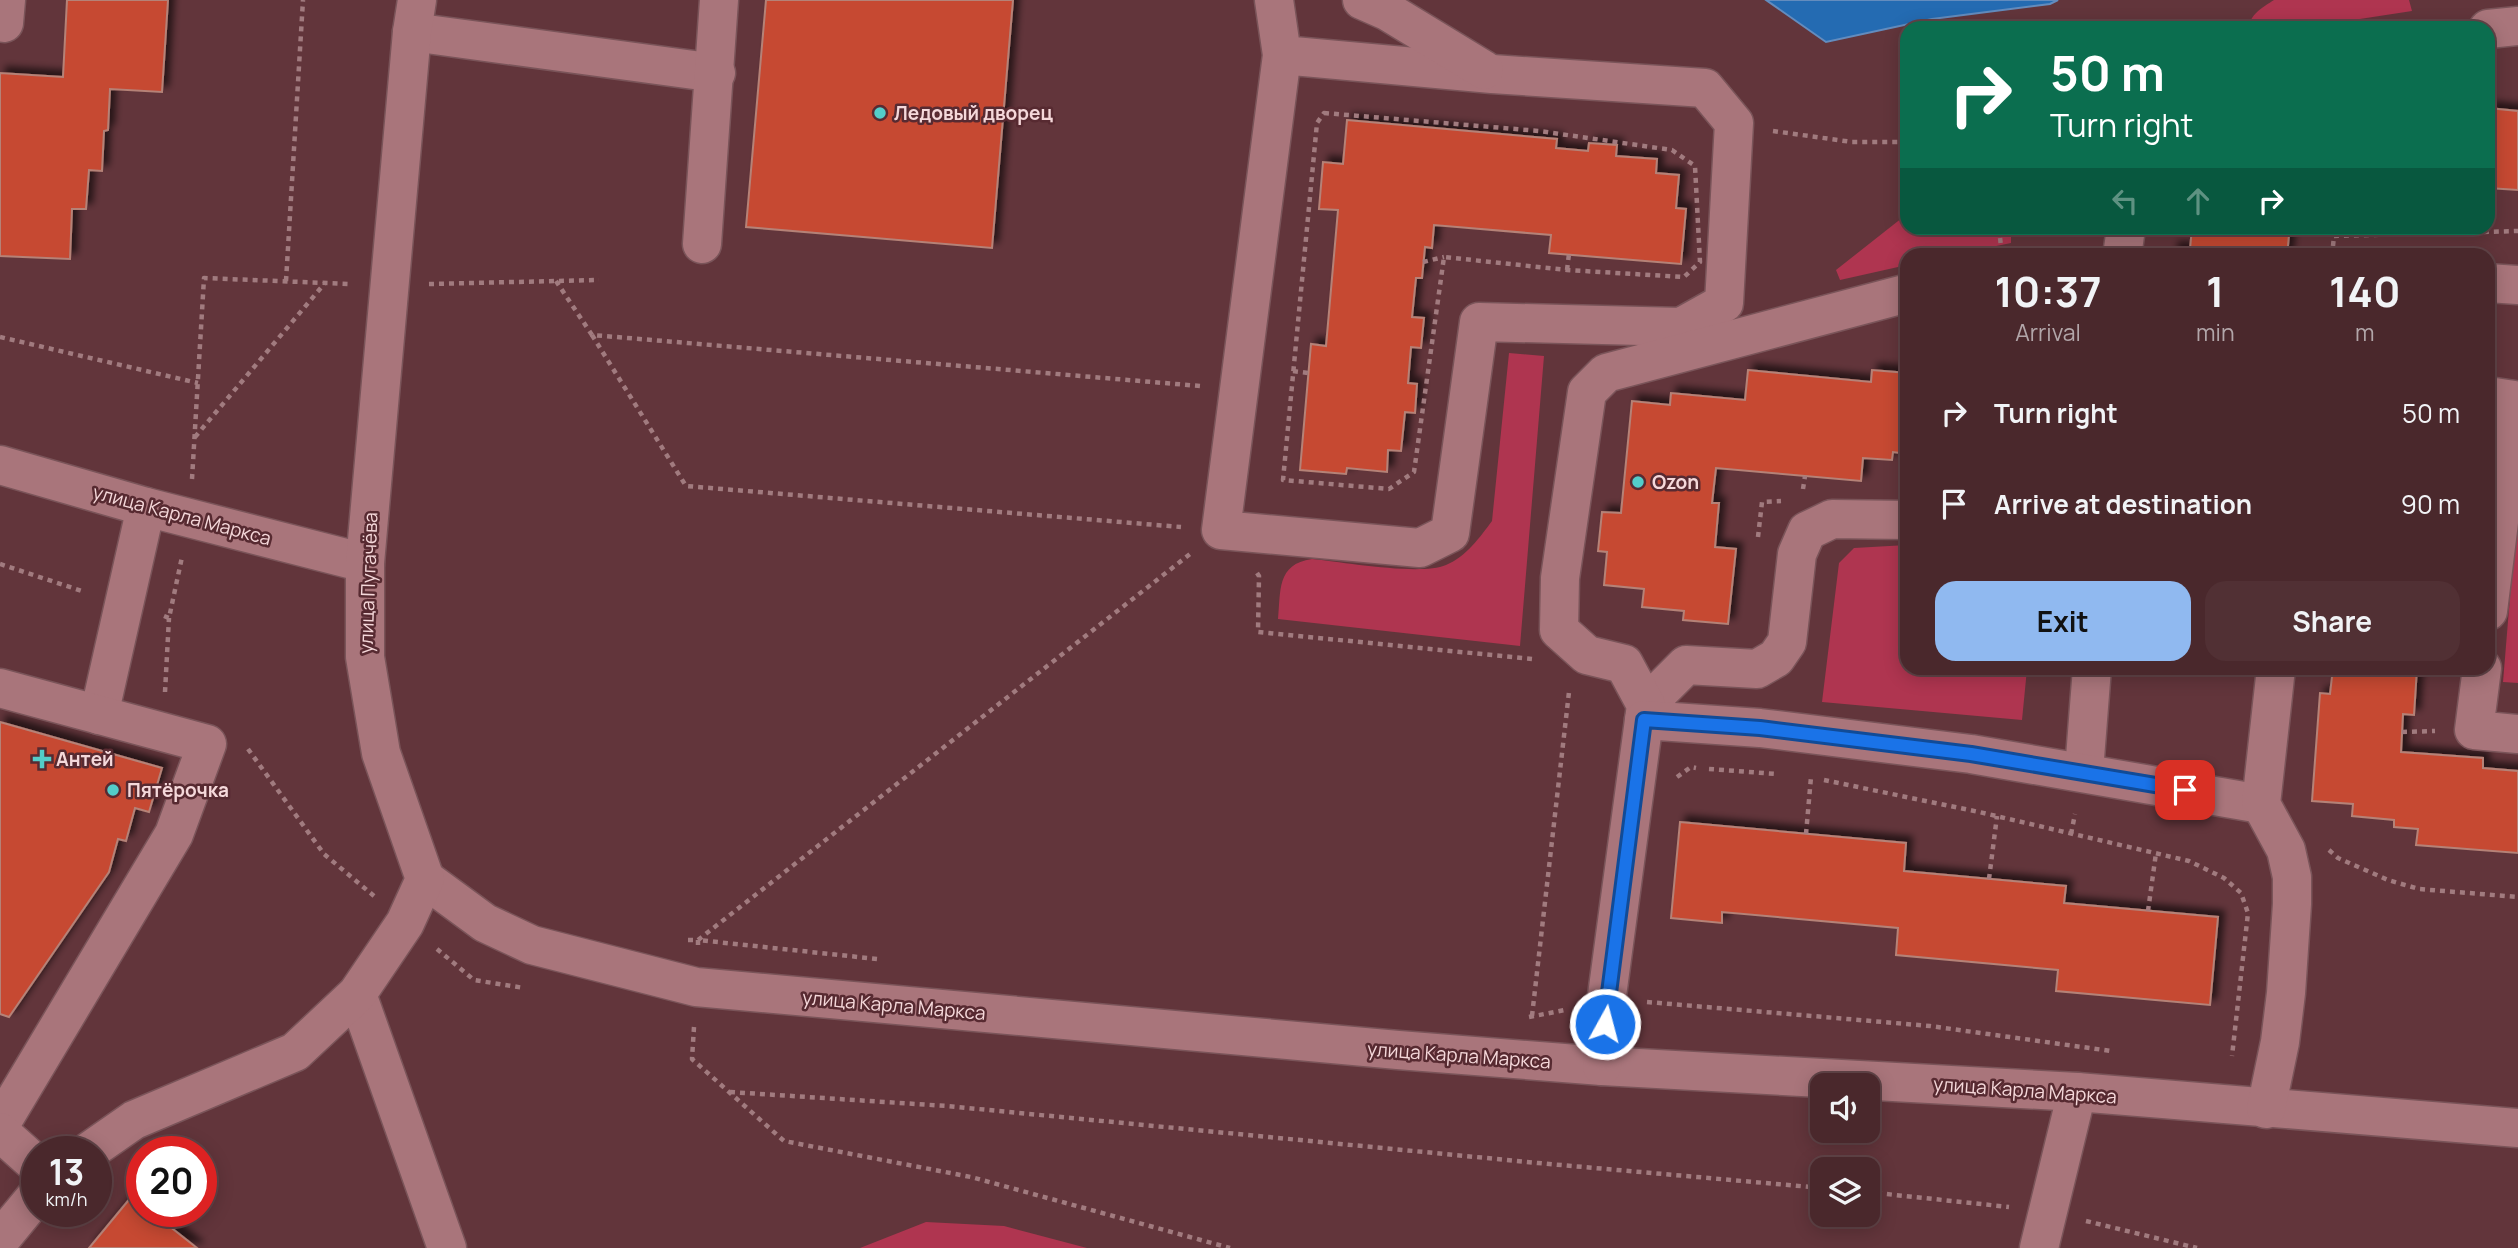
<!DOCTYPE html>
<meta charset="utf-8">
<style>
body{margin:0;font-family:Manrope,sans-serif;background:#513034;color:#f1f3f6;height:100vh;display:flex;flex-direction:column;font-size:26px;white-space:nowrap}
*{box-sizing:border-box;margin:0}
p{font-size:23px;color:#b2a6a9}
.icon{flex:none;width:38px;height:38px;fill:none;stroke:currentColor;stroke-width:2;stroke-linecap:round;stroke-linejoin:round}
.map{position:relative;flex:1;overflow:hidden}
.side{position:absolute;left:1900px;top:248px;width:595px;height:427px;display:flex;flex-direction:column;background:#4a282c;border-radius:21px;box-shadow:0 4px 18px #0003,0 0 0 2px #614448}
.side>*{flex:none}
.guide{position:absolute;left:1900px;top:21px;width:595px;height:214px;border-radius:21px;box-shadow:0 4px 18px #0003,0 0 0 2px #614448;background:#0b6e4f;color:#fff;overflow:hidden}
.buttons{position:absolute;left:1810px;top:1073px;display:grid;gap:14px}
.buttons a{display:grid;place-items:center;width:70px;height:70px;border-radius:14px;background:#4a282c;box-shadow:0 4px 18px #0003,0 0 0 2px #614448;font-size:35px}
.speed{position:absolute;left:21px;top:1136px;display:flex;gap:14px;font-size:35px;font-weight:700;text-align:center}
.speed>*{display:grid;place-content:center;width:91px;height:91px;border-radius:50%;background:#4a282c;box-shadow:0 4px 18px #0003,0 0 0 2px #614448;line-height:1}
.speed small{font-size:18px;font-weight:400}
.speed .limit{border:10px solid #d22;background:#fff;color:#111}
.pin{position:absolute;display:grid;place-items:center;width:60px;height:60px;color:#fff;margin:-30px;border-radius:14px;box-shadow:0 4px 10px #0006}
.me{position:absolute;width:77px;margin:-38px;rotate:7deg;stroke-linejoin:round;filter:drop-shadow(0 0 5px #0008)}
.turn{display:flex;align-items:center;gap:24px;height:147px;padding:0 35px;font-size:32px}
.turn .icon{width:91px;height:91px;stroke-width:2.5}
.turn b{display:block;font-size:49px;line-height:60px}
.lanes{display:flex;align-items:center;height:66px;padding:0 35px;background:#0003;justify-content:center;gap:35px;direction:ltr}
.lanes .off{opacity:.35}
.eta{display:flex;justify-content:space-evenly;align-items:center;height:119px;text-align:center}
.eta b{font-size:42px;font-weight:700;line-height:49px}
.primary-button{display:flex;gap:14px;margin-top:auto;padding:14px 35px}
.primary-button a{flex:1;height:80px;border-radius:21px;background:#90b9f0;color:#111;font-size:28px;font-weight:700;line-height:80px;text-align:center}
.primary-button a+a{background:#513034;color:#f1f3f6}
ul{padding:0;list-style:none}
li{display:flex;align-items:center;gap:21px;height:91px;padding:0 35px}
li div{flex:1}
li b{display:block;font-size:26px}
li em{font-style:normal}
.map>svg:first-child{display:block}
.green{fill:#af3550}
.water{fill:#246bb2;stroke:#638cbe;stroke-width:2}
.building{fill:#c64833;stroke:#b58277;stroke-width:2;filter:url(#shadow)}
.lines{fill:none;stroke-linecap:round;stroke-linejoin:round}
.minor-casing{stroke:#7a5459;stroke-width:41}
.path{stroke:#a17b7f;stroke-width:4.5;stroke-dasharray:5 5;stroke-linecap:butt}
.minor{stroke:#a9757b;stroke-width:38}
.route-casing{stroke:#114b97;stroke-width:18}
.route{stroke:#1a73e8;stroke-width:12}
.poi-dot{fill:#53cdc9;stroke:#572a31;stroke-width:2.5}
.labels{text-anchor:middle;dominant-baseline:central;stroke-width:5;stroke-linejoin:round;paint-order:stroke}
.poi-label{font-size:19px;font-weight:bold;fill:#f5d8da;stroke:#572a31;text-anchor:start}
.street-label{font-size:19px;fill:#f5d8da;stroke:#572a31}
</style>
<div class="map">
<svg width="2518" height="1248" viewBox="0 0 2518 1248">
<defs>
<filter id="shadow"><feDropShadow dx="6" dy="-6" stdDeviation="3.5" flood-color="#0009"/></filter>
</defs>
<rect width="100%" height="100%" fill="#62353b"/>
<g class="green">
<path d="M 2274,0 L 2409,0 L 2412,11 L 2301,28 L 2249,28 C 2249,15 2263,7 2274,0 Z"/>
<path d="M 1907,214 L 1908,228 L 2011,228 L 2011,243 L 1952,255 L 1908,256 L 1907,265 L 1840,280 L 1836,270 Z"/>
<path d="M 1509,353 L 1544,356 L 1520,646 L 1278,619 C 1281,592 1276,564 1312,559 C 1343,562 1420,576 1446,565 C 1466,557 1480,537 1492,521 Z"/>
<path d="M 2518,500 L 2518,683 L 2503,682 Z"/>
<path d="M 1907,545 L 1908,668 L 2027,669 L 2022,720 L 1822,702 L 1839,563 L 1854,548 Z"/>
<path d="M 926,1222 L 1004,1226 L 1087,1248 L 860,1248 Z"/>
</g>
<path class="water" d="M 1766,0 L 2058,0 L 2050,4 L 1932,19 L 1826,42 Z"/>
<g class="building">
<path d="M 67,0 L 168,0 L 162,92 L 110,89 L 108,130 L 104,131 L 102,171 L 89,170 L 86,209 L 72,209 L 70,259 L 0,256 L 0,73 L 63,77 Z"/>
<path d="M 766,0 L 1013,0 L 992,248 L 746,227 Z"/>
<path d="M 2488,108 L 2518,111 L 2518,190 L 2488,188 Z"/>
<path d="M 1347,120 L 1557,139 L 1556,148 L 1588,151 L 1589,143 L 1617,145 L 1616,156 L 1657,159 L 1656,173 L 1679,175 L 1676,208 L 1686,209 L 1681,264 L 1549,253 L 1551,235 L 1434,225 L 1432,248 L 1425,247 L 1422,278 L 1416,278 L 1412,317 L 1424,318 L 1421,348 L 1411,347 L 1408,383 L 1417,384 L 1415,413 L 1405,412 L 1401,451 L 1388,450 L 1387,472 L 1347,468 L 1346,474 L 1300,470 L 1311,344 L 1326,346 L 1338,210 L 1319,209 L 1323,162 L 1343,164 Z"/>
<path d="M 2192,228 L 2280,228 L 2279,235 L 2289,235 L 2287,256 L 2172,256 L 2173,248 L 2190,249 Z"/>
<path d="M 1748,370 L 1871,382 L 1872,370 L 1908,373 L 1908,454 L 1893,452 L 1892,460 L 1863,458 L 1861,481 L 1716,468 L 1712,503 L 1719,503 L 1715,547 L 1736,549 L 1728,624 L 1683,620 L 1684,611 L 1642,607 L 1644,589 L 1604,585 L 1607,552 L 1598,551 L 1602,512 L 1621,513 L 1632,401 L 1670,405 L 1671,393 L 1745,400 Z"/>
<path d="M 2333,668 L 2417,668 L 2414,715 L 2403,714 L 2401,752 L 2483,758 L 2483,768 L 2518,771 L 2518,853 L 2416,845 L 2418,829 L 2394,827 L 2394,820 L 2352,816 L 2353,804 L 2312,801 L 2320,693 L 2330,694 Z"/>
<path d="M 0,722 L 162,768 L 149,812 L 135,808 L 126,841 L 118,839 L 109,872 L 9,1017 L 0,1014 Z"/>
<path d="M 1680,822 L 1906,843 L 1904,871 L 2066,886 L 2064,903 L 2218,917 L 2210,1005 L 2056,991 L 2058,970 L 1896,955 L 1898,928 L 1722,912 L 1722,923 L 1671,918 Z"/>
<path d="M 132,1196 L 142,1204 L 142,1211 L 150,1211 L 197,1248 L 89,1248 Z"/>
</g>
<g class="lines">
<g class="minor-casing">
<g id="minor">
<path d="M 1274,0 L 1282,55 L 1492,74 L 1705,88 L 1734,123 L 1724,303 L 1681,327 L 1479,322 L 1450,533 L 1420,548 L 1221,530 L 1282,55"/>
<path d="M 1362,0 L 1387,11 L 1484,70"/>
<path d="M 0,22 L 4,23 L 6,0"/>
<path d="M 2488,29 L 2518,26"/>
<path d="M 412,32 L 716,73"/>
<path d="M 702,244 L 719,0"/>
<path d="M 2122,256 L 2126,228"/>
<path d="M 2488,283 L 2518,285"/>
<path d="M 2488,396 L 2514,400 L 2488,611"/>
<path d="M 0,465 L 146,507 L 365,563"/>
<path d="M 2482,668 L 2474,730 L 2518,734"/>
<path d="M 1646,705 L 1686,665 L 1757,669 L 1776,658 L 1787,642 L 1797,554 L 1807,531 L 1832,519 L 1908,520"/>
<path d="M 99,715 L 146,507"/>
<path d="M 1644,720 L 1646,705 L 1624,664 L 1587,655 L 1559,630 L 1560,578 L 1587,392 L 1606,373 L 1908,293"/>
<path d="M 2084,771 L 2092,668"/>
<path d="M 425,879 L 485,923 L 532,945 L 696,987 L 1398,1050 L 1602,1066 L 2077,1092 L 2518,1128"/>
<path d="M 357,994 L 447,1248"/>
<path d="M 1602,1066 L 1606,1003 L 1644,720 L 1760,728 L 1971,754 L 2261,804"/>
<path d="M 2266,1109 L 2280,1042 L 2286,993 L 2292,904 L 2292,877 L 2286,850 L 2261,804 L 2276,668"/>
<path d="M 0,1125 L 174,834 L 207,744 L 0,688"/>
<path d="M 0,1132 L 37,1165"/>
<path d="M 88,1152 L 134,1120 L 295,1052 L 357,994 L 405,923 L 425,879 L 381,753 L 365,657 L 365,563 L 412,32 L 417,0"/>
<path d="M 0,1240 L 37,1195"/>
<path d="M 2039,1248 L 2077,1092"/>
</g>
</g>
<g class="path">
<path d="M 1324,113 L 1539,131 L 1672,150 L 1695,166 L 1700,262 L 1684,277 L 1567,270 L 1444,257 L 1414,472 L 1389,489 L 1283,480 L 1317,123 Z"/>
<path d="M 1773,131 L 1852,142 L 1908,142"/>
<path d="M 1999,228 L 2002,256"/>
<path d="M 2165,233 L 2192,235"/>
<path d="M 2332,256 L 2334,236 L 2518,231"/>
<path d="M 1423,262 L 1444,257"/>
<path d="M 1567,270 L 1569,254"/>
<path d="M 286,281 L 303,0"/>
<path d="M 556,281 L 592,335 L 1200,386"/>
<path d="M 429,284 L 599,280"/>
<path d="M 592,335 L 686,486 L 1181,527"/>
<path d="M 0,337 L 198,383"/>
<path d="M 1293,371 L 1308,373"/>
<path d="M 195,437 L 325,283"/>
<path d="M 192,479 L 204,278 L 350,284"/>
<path d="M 1803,489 L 1805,476"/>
<path d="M 1758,537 L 1762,502 L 1781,501"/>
<path d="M 0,564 L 85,592"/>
<path d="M 1257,573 L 1259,576 L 1258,632 L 1532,659"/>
<path d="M 164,616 L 169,618 L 182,557"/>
<path d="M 165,692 L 169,618"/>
<path d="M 2402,732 L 2435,731"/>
<path d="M 248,749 L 324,854 L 374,896"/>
<path d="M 1709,769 L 1777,774"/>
<path d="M 1677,777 L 1691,767 L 1696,768"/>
<path d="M 1824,780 L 1979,812 L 2189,861 L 2224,878 L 2241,893 L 2248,913 L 2232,1056"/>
<path d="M 1806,834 L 1811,777"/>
<path d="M 2071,834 L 2075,814"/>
<path d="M 2329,850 L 2338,858 L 2388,880 L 2419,889 L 2518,897"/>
<path d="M 1989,879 L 1997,816"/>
<path d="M 2148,911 L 2156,853"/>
<path d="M 688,940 L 698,940 L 1190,554"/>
<path d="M 698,945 L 698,940 L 877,959"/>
<path d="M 437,949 L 474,980 L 524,988"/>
<path d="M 1647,1002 L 1930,1026 L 2111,1051"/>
<path d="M 1532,1016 L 1569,692"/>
<path d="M 1529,1017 L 1565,1010"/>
<path d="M 694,1027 L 692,1059 L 784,1141 L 971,1177 L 1230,1248"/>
<path d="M 730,1092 L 947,1106 L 1538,1163 L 1822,1188"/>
<path d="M 1867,1192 L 2009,1207"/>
<path d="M 2086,1221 L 2197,1248"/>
</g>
<use href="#minor" class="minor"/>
</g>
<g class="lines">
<g class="route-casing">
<path id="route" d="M 1605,1024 L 1644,720 L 1760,728 L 1971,754 L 2185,790"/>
</g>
<use href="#route" class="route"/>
</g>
<g class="poi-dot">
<circle cx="880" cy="113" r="7"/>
<circle cx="1638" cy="482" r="7"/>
<path d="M38.5 748.5h7v7h7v7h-7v7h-7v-7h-7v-7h7z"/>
<circle cx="113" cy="790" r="7"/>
</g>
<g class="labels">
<g class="poi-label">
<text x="894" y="113">Ледовый дворец</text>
<text x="1652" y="482">Ozon</text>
<text x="56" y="759">Антей</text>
<text x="127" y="790">Пятёрочка</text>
</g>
<g class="street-label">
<text transform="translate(182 515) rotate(15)">улица Карла Маркса</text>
<text transform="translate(368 583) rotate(-88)">улица Пугачёва</text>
<text transform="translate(894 1005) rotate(5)">улица Карла Маркса</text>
<text transform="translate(1459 1055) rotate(4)">улица Карла Маркса</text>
<text transform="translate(2025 1090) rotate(4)">улица Карла Маркса</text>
</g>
</g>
</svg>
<div class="buttons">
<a><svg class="icon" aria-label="sound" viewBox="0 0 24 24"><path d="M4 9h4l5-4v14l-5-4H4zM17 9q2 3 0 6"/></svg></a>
<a><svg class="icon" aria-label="layers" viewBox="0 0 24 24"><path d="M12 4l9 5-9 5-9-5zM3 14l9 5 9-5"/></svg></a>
</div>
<div class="speed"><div>13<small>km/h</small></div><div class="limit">20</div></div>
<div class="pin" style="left:2185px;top:790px;background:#d93025"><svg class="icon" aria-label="arrive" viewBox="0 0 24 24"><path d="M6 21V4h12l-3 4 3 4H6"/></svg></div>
<svg class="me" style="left:1605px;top:1024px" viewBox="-20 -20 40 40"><circle r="17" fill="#1a73e8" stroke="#fff" stroke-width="3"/><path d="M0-11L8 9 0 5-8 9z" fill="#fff"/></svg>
<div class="guide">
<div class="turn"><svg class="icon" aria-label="right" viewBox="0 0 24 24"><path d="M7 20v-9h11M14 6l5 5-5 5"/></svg><div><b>50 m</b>Turn right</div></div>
<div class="lanes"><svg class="icon off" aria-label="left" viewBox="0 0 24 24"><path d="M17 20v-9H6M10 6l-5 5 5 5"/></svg><svg class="icon off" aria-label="ahead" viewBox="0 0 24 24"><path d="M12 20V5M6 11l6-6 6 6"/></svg><svg class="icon" aria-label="right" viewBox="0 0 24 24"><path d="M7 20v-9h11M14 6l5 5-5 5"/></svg></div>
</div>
<section class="side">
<div class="eta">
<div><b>10:37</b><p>Arrival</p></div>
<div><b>1</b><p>min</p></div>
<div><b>140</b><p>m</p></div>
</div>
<ul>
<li><svg class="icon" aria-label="right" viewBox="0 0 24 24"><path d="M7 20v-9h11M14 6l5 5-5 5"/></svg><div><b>Turn right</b></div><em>50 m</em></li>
<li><svg class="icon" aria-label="arrive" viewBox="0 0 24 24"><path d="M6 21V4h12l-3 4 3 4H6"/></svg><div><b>Arrive at destination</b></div><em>90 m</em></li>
</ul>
<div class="primary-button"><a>Exit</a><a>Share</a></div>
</section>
</div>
